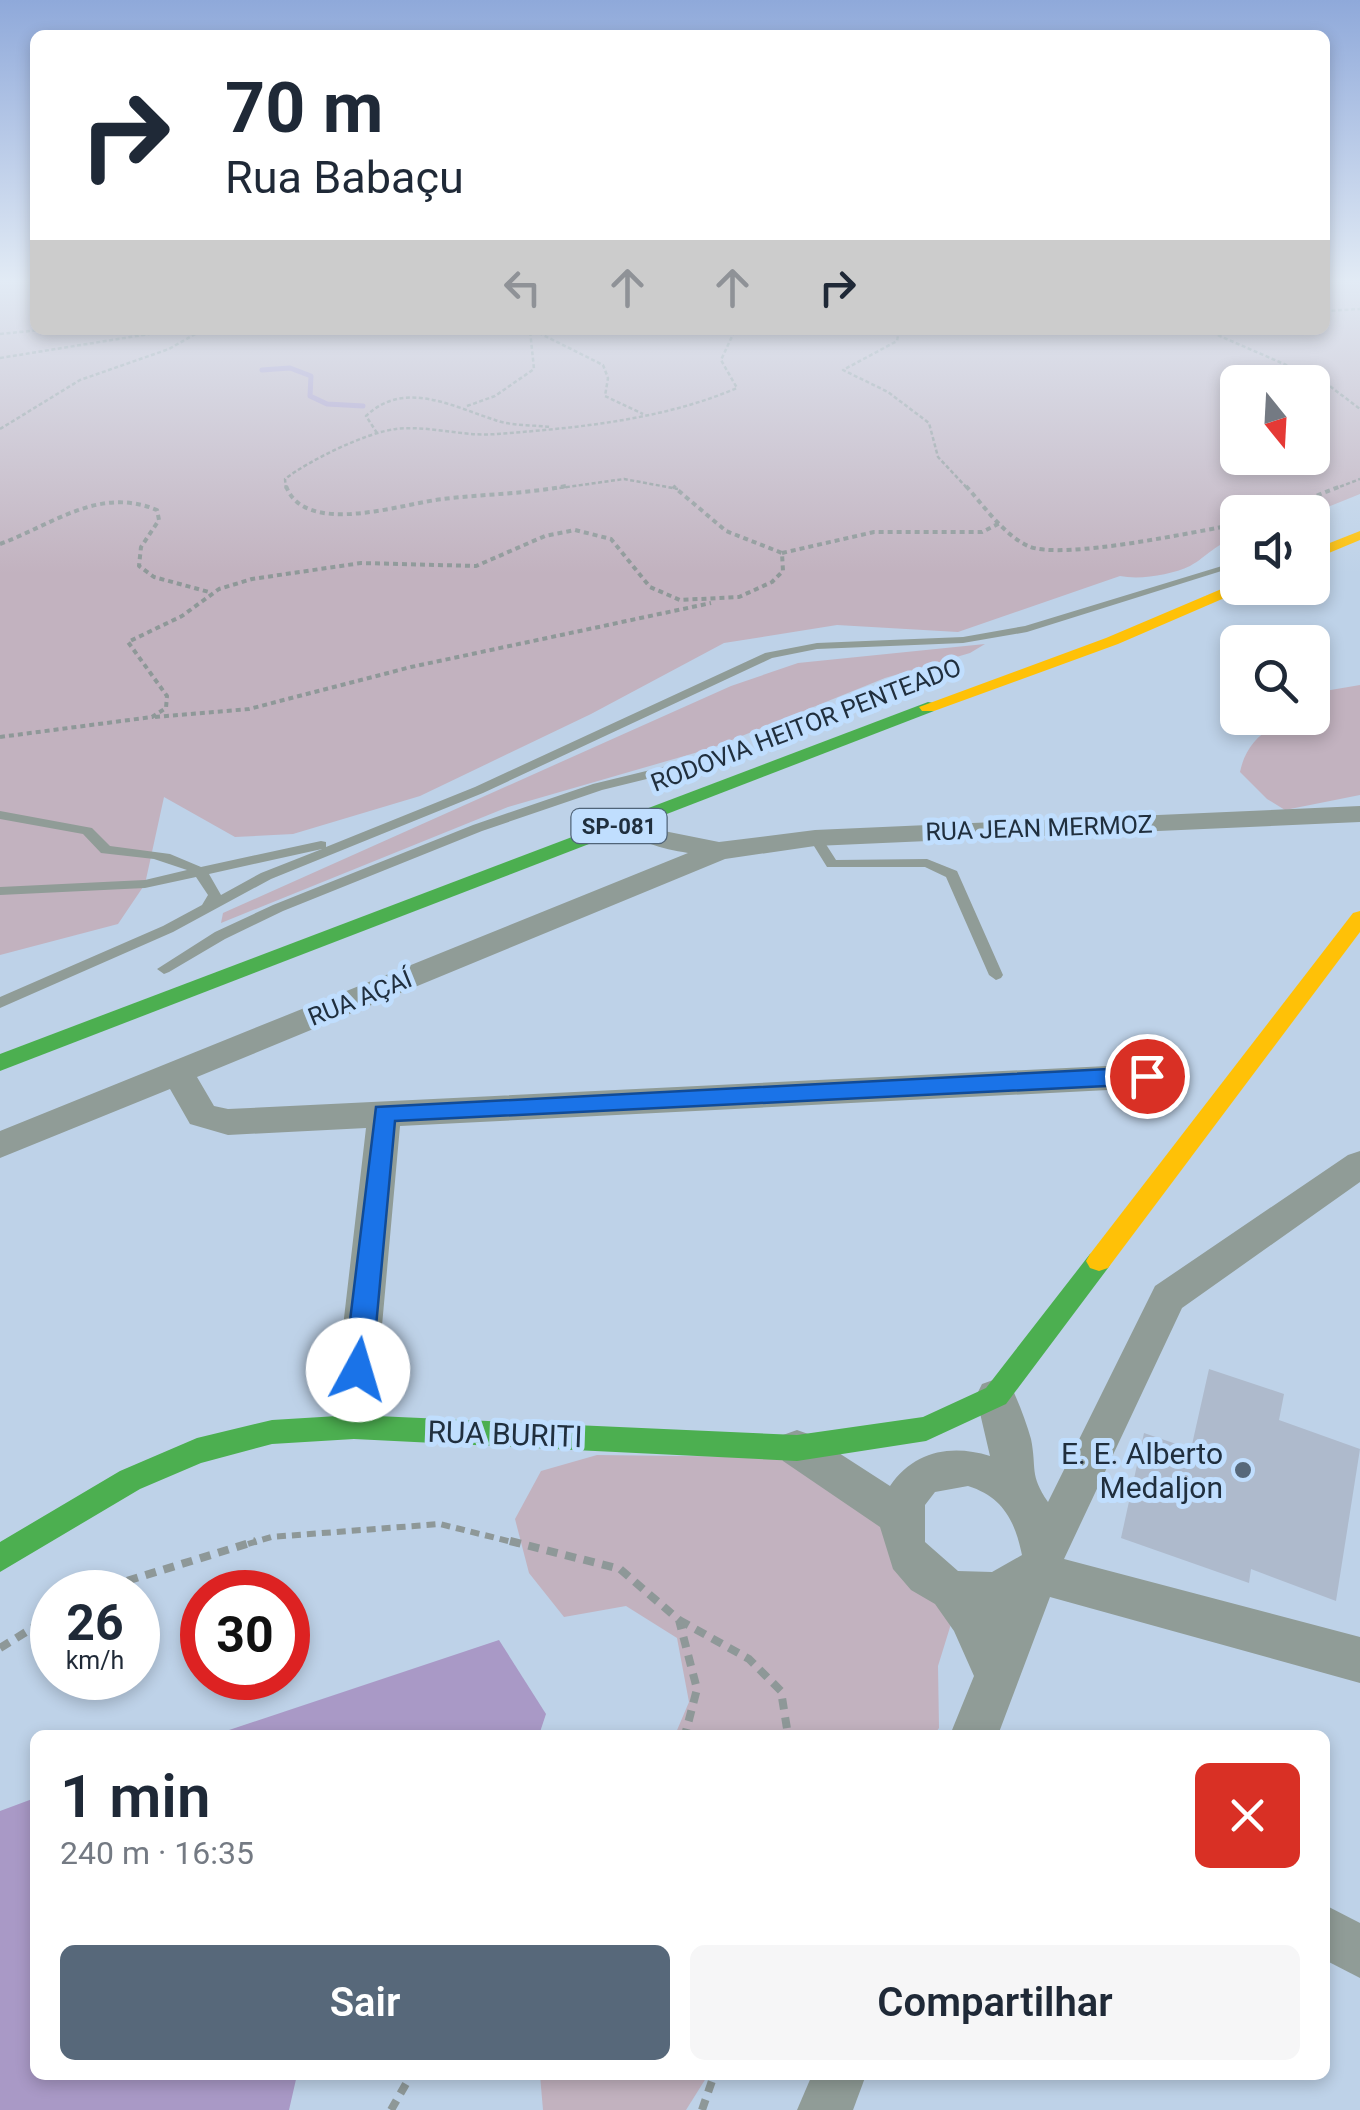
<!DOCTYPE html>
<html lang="pt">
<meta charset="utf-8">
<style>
body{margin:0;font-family:Roboto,sans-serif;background:#f6f6f7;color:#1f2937;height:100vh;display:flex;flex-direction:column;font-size:38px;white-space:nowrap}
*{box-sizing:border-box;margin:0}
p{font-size:32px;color:#747a83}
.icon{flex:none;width:55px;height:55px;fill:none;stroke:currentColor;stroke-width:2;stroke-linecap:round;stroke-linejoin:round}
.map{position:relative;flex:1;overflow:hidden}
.details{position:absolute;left:30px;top:1730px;width:1300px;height:350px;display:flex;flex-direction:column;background:#fff;border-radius:15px;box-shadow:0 5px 15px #0003}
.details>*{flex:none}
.banner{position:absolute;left:30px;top:30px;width:1300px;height:305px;border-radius:15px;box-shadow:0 5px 15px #0003;background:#fff;color:#1f2937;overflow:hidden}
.needle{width:65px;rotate:162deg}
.tools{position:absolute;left:1220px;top:365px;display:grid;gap:20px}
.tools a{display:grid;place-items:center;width:110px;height:110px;border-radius:15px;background:#fff;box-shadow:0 5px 15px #0003;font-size:50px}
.speed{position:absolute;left:30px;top:1570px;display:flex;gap:20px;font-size:50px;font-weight:700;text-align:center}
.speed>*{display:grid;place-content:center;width:130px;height:130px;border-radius:50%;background:#fff;box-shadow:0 5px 15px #0003;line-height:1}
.speed small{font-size:25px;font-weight:400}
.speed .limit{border:15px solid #d22;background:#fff;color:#111}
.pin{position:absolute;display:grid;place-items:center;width:85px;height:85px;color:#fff;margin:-42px;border:5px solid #fff;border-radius:50%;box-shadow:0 2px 10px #0007}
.me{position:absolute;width:110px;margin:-55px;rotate:6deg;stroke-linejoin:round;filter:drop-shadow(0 0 8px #0008)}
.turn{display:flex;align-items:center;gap:35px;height:210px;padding:0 30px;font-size:45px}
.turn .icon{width:130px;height:130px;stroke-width:2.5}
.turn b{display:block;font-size:70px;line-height:85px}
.lanes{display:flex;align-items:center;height:95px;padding:0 30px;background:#0003;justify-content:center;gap:50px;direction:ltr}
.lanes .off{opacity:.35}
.round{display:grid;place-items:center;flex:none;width:105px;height:105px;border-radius:15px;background:#f6f6f7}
.summary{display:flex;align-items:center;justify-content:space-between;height:170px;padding:0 30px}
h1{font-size:60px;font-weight:600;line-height:75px}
.action{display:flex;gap:20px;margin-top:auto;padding:20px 30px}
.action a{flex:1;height:115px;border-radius:15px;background:#57687a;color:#fff;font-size:40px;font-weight:600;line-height:115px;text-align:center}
.action a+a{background:#f6f6f7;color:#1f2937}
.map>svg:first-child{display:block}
.green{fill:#c2b2bf;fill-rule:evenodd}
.water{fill:#a999c6}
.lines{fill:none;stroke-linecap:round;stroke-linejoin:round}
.stream{stroke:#a999c6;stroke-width:5}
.building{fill:#aebacc}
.path-far3{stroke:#8e9898;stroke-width:2.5;stroke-dasharray:4 2.5;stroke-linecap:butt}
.path-far2{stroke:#8e9898;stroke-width:4;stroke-dasharray:5 4;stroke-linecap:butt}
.path-far1{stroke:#8e9898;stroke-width:6;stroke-dasharray:9 6;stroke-linecap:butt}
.path{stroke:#8e9898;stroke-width:8;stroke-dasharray:11 8;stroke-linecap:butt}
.lane{fill:#909c97;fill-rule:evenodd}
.street{fill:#909c97;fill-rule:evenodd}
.fast{fill:#4caf50;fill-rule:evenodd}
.slow{fill:#ffc107;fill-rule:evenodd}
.route{fill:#1a73e8;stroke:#114b97;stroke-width:2.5}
.poi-dot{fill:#57687a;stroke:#c0defe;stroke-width:4}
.labels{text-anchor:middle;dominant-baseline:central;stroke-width:10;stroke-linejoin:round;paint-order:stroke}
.shield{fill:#c0defe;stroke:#506478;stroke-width:2.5}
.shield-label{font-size:22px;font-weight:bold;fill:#202f3e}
.street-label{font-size:25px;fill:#202f3e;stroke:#c0defe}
.near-street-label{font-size:30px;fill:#202f3e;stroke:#c0defe}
.near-poi-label{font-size:30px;fill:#202f3e;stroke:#c0defe;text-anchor:end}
</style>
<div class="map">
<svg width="1360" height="2110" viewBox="0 0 1360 2110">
<rect width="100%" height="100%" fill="#bed2e8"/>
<g class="green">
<path d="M 0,279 L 35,279 L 35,330 L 1325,330 L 1325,279 L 1360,279 L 1360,494 L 1313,513 L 1238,512 L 1237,538 C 1216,543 1208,556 1190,566 C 1171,575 1140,580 1120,576 L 958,632 L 837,625 L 724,643 L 591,714 L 420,796 L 293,834 L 235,837 L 164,797 L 145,884 L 118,924 L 0,955 ZM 1238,382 L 1312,382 L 1312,458 L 1238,458 Z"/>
<path d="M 985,644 L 970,653 L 885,678 L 712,748 L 508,807 L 221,923 L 223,913 L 731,686 L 798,663 Z"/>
<path d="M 1360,685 L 1360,795 L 1285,810 L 1267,799 L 1240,772 C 1247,737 1276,718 1312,718 L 1313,693 Z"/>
<path d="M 597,1455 L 833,1458 L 955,1611 L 938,1666 L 939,1728 L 934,1735 L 675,1735 L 689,1702 L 677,1638 L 626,1606 L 564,1617 L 529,1573 L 515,1519 L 541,1471 Z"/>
<path d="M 540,2075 L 708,2075 L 686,2110 L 543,2110 Z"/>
</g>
<g class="water">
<path d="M 499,1640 L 546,1714 L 539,1735 L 214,1735 Z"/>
<path d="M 35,1798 L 35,2075 L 297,2075 L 289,2110 L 0,2110 L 0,1811 Z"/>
</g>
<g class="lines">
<path class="stream" d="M 262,370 L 290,368 L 311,376 L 310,396 L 327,404 L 363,406"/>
</g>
<path class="building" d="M 1209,1369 L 1284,1394 L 1279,1420 L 1360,1449 L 1336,1601 L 1251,1569 L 1249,1583 L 1121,1538 L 1144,1433 L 1191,1449 Z"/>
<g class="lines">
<g class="path-far3">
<path d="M 1325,311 L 1360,309"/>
<path d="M 533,330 L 603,365 L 608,378 L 605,396 L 643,414"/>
<path d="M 899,330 L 897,341 L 843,370 L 888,392 L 929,423 L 938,457 L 968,489"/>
<path d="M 1206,330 L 1323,381 L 1360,409"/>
<path d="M 0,334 L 40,330"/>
<path d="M 0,358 L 174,330"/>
<path d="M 467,406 L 495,396 L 534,369 L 530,330"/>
<path d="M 0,429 L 80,380 L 169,349 L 202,330"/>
<path d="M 377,433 L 366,416 C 404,379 454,407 495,420 C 512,426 533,425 551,427"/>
<path d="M 286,489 L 285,479 C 308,461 367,432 396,429 C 429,425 463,437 496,434 C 577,428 662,420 737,388 L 721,360 L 735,330"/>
<path d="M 553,489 L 624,479 L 678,489"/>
<path d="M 1334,489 L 1360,479"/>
</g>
<g class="path-far2">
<path d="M 286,486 C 305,538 404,503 443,499 C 485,494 525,494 566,486"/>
<path d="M 966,486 C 983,505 1004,535 1028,546 C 1061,561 1198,531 1238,524"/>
<path d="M 1275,512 L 1341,486"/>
<path d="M 0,544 C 54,524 99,486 157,510 L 159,520 L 141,547 L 139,566 L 154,577 L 209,592"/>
<path d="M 782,553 L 874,532 L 982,532 L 1000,523"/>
<path d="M 155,717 L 249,709 L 411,667 L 711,603"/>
<path d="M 0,737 L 152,717 L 166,708 L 167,696 L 128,642 L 182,616 L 219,589 L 252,579 L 361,563 L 476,566 L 545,536 L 575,530 L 611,539 L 650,587 L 680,600 L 739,597 L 772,582 L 783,571 L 782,553 L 726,531 L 673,486"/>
</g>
<path class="path-far1" d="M 248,1544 L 271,1537 L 440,1524 L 520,1544"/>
<g class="path">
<path d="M 510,1541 L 620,1569 L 679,1620 L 697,1689 L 685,1735"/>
<path d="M 91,1592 L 256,1541"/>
<path d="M 679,1620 L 749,1659 L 781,1691 L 788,1735"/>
<path d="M 0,1648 L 52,1616"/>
<path d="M 391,2110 L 411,2075"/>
<path d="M 702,2110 L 714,2075"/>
</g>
<g class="lane">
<path d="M 1222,566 L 1231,568 L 1027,632 L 963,643 L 817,649 L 772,658 L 483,793 L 271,879 L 173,932 L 0,1008 L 0,997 L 163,926 L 202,905 L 208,895 L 196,877 L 145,888 L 0,895 L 0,887 L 145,880 L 187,870 L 154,859 L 101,853 L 83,834 L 0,819 L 0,811 L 92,828 L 110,846 L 170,854 L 201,867 L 321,841 L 326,842 L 326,847 L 475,787 L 765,653 L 817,643 L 963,637 L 1025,626 ZM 322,849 L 261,873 L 221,895 L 209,874 Z"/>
<path d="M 720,753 L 724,754 L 724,760 L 602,790 L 482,831 L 283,911 L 225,939 L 169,972 L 164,974 L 157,969 L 215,932 L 273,905 L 473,825 L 593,784 Z"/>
<path d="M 815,834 L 820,835 L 836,860 L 927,859 L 957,871 L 1003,975 L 1001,978 L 996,980 L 989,975 L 946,877 L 925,867 L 827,867 L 809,838 Z"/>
</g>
<g class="street">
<path d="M 1360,806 L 1360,822 L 815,846 L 725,859 L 197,1077 L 214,1106 L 228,1109 L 1147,1064 L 1159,1068 L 1163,1076 L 1159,1084 L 1147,1088 L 400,1126 L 378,1370 L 372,1382 L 358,1387 L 344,1382 L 338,1370 L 366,1128 L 228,1135 L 190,1124 L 170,1089 L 0,1158 L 0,1131 L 688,853 C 661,848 637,844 618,821 L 622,815 L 642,815 L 664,831 L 719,842 L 815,830 Z"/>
<path d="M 1360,1151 L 1360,1182 L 1182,1308 L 1064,1559 L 1360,1637 L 1360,1683 L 1050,1597 L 998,1735 L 950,1735 L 974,1676 L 954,1631 L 935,1604 L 911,1590 L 893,1569 L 880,1527 L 783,1461 L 777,1448 L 783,1435 L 797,1430 L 811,1435 L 890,1486 C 914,1451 951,1444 990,1456 L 976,1396 L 982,1384 L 996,1379 L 1010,1384 C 1018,1401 1026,1421 1031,1439 C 1037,1469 1029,1474 1048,1502 L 1155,1286 L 1348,1155 ZM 968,1486 C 1003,1497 1015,1521 1022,1555 L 992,1572 L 958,1571 L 925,1542 L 925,1505 L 935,1492 Z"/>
<path d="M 1325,1905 L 1360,1923 L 1360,1978 L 1325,1960 Z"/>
<path d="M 812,2075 L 866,2075 L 853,2110 L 797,2110 Z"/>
</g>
<g class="fast">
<path d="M 928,702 L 934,703 L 934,711 L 0,1071 L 0,1054 Z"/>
<path d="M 1099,1251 L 1108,1254 L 1112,1261 L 1108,1268 L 1006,1404 L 926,1441 L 797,1461 L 354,1439 L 272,1444 L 201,1463 L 140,1489 L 0,1572 L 0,1542 L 120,1471 L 197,1438 L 272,1420 L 354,1415 L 797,1435 L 923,1417 L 986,1388 L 1090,1254 Z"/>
</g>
<g class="slow">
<path d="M 1360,531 L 1360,540 L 1312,560 L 1312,550 Z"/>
<path d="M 1238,582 L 1238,588 L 1245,588 L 1243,590 L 1118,644 L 934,711 L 922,711 L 919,707 L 1106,638 Z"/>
<path d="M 1360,911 L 1360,932 L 1108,1268 L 1099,1271 L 1090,1268 L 1086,1261 L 1090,1254 L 1353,913 Z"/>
</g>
</g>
<linearGradient id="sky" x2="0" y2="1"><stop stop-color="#8fa9da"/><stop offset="0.49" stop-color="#e2ebf5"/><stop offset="1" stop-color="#e2ebf5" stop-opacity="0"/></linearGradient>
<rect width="1360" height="574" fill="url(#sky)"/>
<path class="route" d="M 1147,1067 L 1159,1076 L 1147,1084 L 395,1121 L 372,1370 L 368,1378 L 348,1378 L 344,1370 L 376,1107 Z"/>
<circle class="poi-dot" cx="1243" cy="1470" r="10"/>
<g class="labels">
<rect class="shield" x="571.5" y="809" width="95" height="34" rx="8"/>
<g class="shield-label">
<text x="619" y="826">SP-081</text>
</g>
<g class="street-label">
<text transform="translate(806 725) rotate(-21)">RODOVIA HEITOR PENTEADO</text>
<text transform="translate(1039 828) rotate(-2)">RUA JEAN MERMOZ</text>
<text transform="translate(360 998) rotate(-22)">RUA AÇAÍ</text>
</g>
<g class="near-street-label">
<text transform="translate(505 1434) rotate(2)">RUA BURITI</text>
</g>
<g class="near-poi-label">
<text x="1223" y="1453">E. E. Alberto<tspan x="1223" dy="34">Medaljon</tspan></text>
</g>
</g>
</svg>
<div class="tools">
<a><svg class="needle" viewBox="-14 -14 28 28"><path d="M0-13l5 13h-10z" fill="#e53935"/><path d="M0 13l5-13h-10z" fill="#747a83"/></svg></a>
<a><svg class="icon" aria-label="sound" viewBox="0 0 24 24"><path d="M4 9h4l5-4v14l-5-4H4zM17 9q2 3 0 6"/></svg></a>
<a><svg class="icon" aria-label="search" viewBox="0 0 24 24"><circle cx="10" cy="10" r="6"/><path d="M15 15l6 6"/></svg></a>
</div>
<div class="speed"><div>26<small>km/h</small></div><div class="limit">30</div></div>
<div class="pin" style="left:1147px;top:1076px;background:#d93025"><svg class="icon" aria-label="arrive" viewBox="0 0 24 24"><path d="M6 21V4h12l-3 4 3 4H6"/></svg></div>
<svg class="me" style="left:358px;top:1370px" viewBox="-20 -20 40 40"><circle r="19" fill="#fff"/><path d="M0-13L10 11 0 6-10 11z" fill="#1a73e8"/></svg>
<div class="banner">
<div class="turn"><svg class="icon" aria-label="right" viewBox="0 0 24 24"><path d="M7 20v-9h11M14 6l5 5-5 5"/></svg><div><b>70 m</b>Rua Babaçu</div></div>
<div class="lanes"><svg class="icon off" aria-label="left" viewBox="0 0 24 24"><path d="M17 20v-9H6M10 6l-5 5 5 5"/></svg><svg class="icon off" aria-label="ahead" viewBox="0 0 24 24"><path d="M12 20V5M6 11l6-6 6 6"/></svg><svg class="icon off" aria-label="ahead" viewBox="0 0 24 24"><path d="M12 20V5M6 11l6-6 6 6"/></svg><svg class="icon" aria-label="right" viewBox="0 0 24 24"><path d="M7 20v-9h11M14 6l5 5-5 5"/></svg></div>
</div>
<section class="details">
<div class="summary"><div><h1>1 min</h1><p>240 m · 16:35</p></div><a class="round" style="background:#d93025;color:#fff"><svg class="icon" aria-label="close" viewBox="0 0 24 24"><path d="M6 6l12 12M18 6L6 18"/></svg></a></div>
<div class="action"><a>Sair</a><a>Compartilhar</a></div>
</section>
</div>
